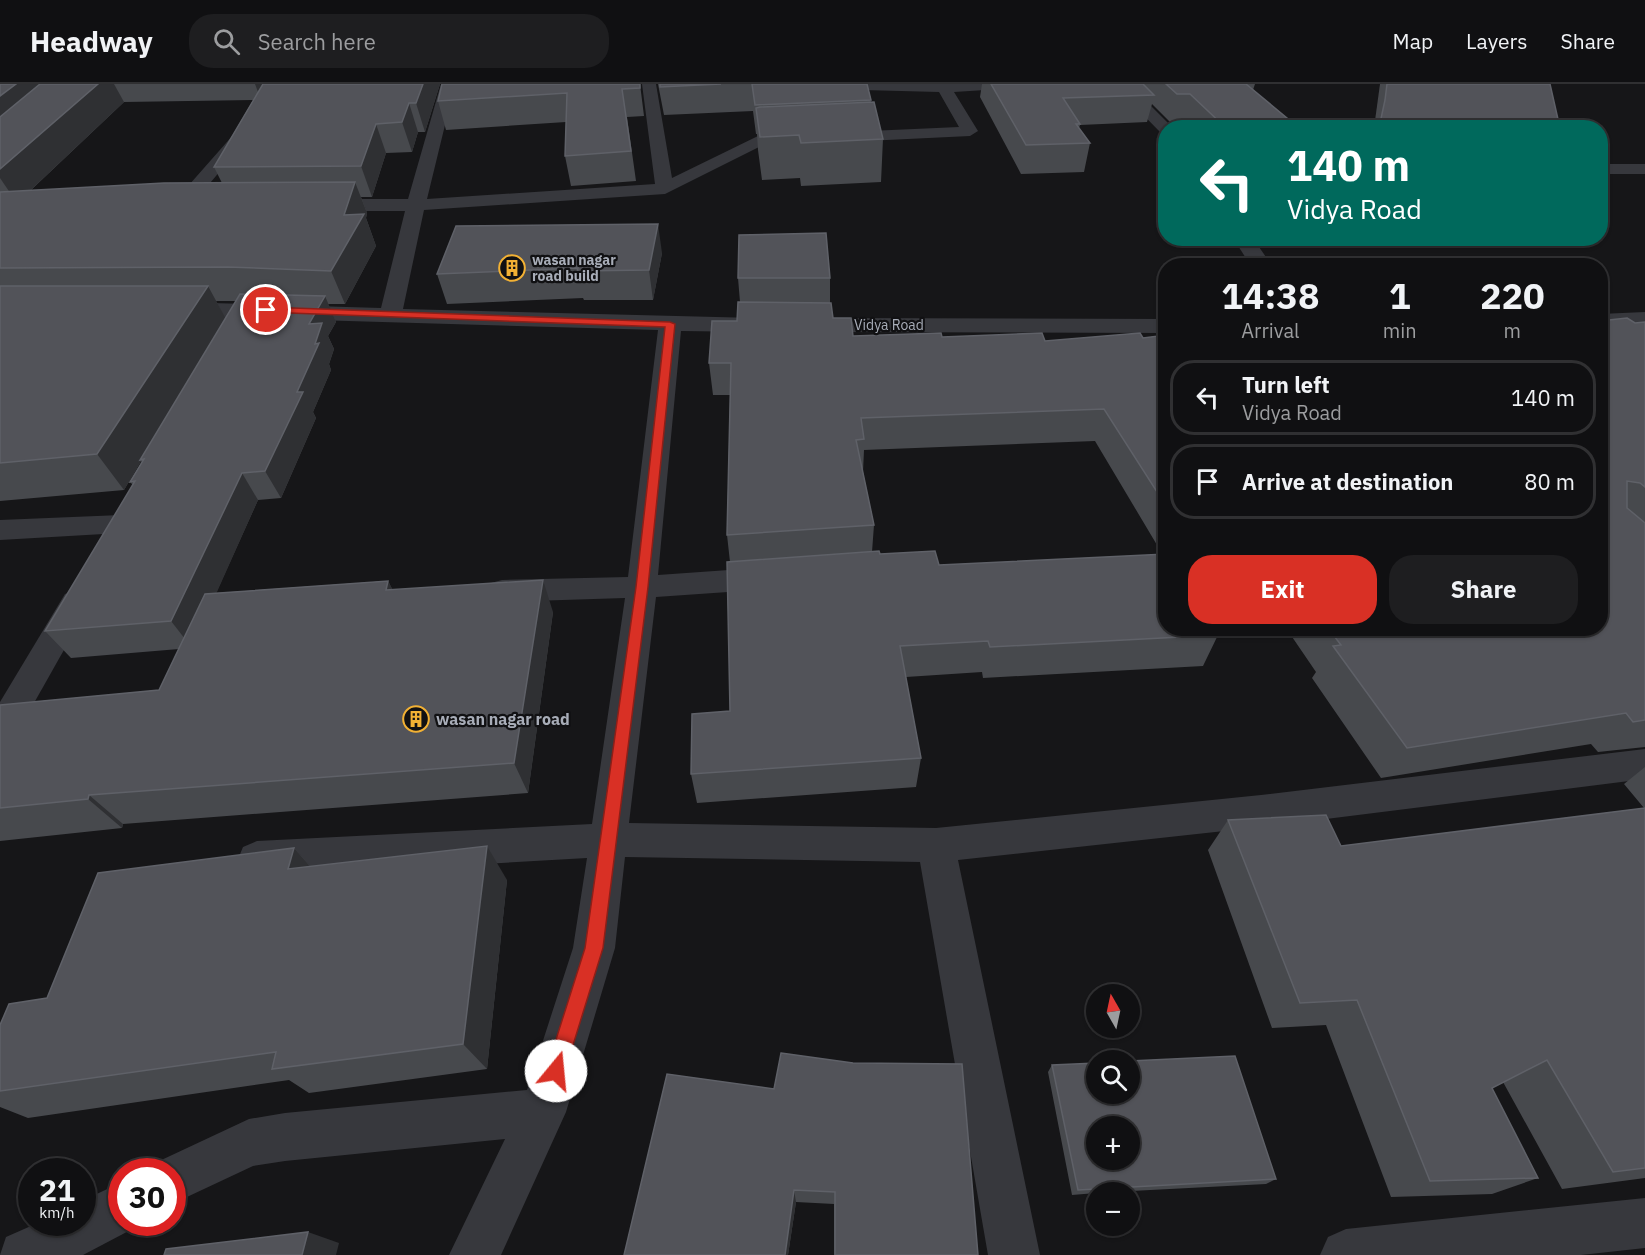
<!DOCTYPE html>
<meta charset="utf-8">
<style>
body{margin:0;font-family:"IBM Plex Sans",sans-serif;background:#1e1e20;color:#f1f3f6;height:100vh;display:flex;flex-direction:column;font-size:22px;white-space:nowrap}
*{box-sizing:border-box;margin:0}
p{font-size:20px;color:#9c9d9f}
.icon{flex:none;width:33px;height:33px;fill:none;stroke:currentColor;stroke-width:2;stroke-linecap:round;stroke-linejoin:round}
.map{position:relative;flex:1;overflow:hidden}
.sheet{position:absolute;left:1158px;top:174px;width:450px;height:378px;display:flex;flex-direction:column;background:#101012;border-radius:24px;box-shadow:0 2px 4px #0004,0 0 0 2px #303032}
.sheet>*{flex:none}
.banner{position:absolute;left:1158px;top:36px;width:450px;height:126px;border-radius:24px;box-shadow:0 2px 4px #0004,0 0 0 2px #303032;background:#00695c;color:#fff;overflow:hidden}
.needle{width:39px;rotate:351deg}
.fabs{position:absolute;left:1086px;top:900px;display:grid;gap:12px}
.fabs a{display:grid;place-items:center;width:54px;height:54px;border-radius:50%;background:#101012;box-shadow:0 2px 4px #0004,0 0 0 2px #303032;font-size:30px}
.speed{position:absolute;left:18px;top:1074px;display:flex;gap:12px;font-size:30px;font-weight:700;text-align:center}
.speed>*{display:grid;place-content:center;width:78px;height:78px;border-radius:50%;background:#101012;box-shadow:0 2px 4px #0004,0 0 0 2px #303032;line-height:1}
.speed small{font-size:15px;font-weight:400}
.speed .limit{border:9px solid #d22;background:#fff;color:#111}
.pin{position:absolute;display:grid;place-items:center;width:51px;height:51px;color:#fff;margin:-26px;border:3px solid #fff;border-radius:50%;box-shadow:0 2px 6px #0007}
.me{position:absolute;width:66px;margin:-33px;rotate:17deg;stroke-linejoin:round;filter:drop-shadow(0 0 4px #0008)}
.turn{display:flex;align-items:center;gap:21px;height:126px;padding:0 30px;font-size:27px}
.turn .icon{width:78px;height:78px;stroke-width:2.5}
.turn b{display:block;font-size:42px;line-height:51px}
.eta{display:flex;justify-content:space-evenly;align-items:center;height:102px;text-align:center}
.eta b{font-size:36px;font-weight:700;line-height:42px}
.primary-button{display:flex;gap:12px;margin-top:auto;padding:12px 30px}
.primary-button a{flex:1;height:69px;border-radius:24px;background:#d93025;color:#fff;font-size:24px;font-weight:700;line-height:69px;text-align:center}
.primary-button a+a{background:#1e1e20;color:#f1f3f6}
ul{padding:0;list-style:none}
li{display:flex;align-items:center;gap:18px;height:75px;margin:0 12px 9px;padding:0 18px;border:3px solid #303032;border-radius:24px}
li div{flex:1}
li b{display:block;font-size:22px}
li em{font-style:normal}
header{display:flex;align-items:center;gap:36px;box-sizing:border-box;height:84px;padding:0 30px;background:#101012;border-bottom:2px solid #303032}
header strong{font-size:28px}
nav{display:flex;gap:33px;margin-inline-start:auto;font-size:21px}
.search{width:420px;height:54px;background:#1e1e20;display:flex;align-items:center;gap:15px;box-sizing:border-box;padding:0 21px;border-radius:24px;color:#9c9d9f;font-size:22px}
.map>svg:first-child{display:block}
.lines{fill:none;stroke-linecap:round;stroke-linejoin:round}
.minor{fill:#37383d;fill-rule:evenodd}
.wall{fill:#47494d;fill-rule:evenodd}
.shaded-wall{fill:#2f3033}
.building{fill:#525359;stroke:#5f6168;stroke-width:1.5;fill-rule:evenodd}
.route{fill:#d93025;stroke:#8d1f18;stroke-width:1.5}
.labels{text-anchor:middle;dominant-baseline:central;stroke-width:4.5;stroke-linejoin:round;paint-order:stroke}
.far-poi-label{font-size:14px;font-weight:bold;fill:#a8adb8;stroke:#111113;text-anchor:start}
.far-street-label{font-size:14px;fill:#a8adb8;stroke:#111113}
.poi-label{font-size:16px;font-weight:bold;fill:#a8adb8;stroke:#111113;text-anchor:start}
</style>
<header>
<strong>Headway</strong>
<div class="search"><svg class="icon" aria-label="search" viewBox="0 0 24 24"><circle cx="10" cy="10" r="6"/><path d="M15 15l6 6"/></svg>Search here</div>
<nav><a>Map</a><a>Layers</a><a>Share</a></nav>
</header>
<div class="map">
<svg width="1645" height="1171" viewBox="0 0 1645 1171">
<rect width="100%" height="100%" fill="#161618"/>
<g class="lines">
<g class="minor">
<path d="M 278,0 L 293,0 L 195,117 L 202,122 L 200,126 L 174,126 L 172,122 L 174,118 Z"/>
<path d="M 441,0 L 455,0 L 427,115 L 655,100 L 642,0 L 656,0 L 672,94 L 758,52 L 959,43 L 939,8 L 824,5 L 819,4 L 817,0 L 1024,0 L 1017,4 L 954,8 L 978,47 L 970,52 L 761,62 L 665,110 L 424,126 L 403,225 L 756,234 L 764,236 L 767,241 L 764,246 L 756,248 L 681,247 L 658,491 L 771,483 L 782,487 L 786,494 L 782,501 L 771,505 L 656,513 L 629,739 L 936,744 L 1261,711 L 1645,665 L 1645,695 L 1261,743 L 958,776 L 1040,1171 L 988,1171 L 920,778 L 625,773 L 615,864 L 566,1028 L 501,1171 L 449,1171 L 505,1055 L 285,1077 L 253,1082 L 172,1120 L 172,1088 L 151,1088 L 155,1079 L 249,1035 L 285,1029 L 527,1006 L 573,864 L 587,774 L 257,793 L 243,787 L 238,775 L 243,763 L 257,757 L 592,740 L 625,514 L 502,518 L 491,515 L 487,507 L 491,499 L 502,496 L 628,493 L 658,246 L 175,232 L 167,230 L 164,225 L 167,220 L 175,218 L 381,224 L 405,127 L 320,127 L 313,125 L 311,121 L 313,117 L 320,115 L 408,115 Z"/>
<path d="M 1113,0 L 1129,0 L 1173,44 L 1166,44 L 1166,50 L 1160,48 Z"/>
<path d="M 1297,39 L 1330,39 L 1338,44 L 1289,44 Z"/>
<rect x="1600" y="80" width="45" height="10"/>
<path d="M 1233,154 L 1253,154 L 1272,182 L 1251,182 Z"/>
<path d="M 1645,228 L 1645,242 L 1600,244 L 1600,230 Z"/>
<path d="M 807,234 L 1166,235 L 1166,249 L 807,248 L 799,246 L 796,241 L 799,236 Z"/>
<path d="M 121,431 L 131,433 L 135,440 L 131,447 L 121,449 L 0,456 L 0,436 Z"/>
<path d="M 76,507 L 87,510 L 91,518 L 12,658 L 0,662 L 0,618 L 65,510 Z"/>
<path d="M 122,1098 L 122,1138 L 140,1138 L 140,1141 L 83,1171 L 0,1171 L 6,1153 L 40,1138 L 82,1138 L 82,1117 Z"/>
<path d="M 1645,1114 L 1645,1164 L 1581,1171 L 1320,1171 L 1328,1153 L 1346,1145 Z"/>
</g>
</g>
<g class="wall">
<path d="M 0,0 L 440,0 L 425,48 L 418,48 L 412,68 L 386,69 L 372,113 L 361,113 L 367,129 L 366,134 L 376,162 L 345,220 L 328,220 L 336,238 L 328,252 L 334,265 L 329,280 L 331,286 L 313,328 L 316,334 L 281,414 L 258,416 L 216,509 L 388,497 L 392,505 L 553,528 L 528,709 L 123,740 L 122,744 L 0,757 L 0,621 L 159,606 L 179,565 L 71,574 L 45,547 L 133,401 L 130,398 L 142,378 L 141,377 L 124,406 L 0,417 ZM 253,16 L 214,83 L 222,99 L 31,106 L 124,18 ZM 216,217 L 236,217 L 225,234 Z"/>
<path d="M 442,0 L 640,0 L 644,32 L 627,33 L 636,97 L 571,102 L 565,72 L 566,38 L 446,46 L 438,17 Z"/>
<path d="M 658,0 L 867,0 L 871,18 L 883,55 L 881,98 L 801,102 L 800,94 L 762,96 L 758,66 L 757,50 L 756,50 L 753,27 L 664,31 Z"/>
<path d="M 982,0 L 1255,0 L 1253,6 L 1299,44 L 1189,44 L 1182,37 L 1170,38 L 1152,20 L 1147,38 L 1080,41 L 1079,44 L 1090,59 L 1084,88 L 1021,90 L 980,13 Z"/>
<path d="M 1380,0 L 1550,0 L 1560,44 L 1374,44 Z"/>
<path d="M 662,169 L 653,216 L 584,216 L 583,214 L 447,220 L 437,190 Z"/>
<path d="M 738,194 L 830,194 L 830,219 L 833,234 L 853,252 L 942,253 L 1045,257 L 1143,254 L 1166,251 L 1166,460 L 1157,461 L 1095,357 L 864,366 L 863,388 L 874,441 L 872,468 L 880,470 L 939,481 L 1218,551 L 1203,582 L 983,594 L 982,588 L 906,593 L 921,674 L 916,703 L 697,719 L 691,690 L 730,627 L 730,478 L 727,451 L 730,311 L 713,311 L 709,279 L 737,237 L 740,218 Z"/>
<path d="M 1645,238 L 1645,663 L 1598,668 L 1591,660 L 1381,694 L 1312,594 L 1316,588 L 1286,544 L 1600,544 L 1635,239 Z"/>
<path d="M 1645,683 L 1645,1094 L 1562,1105 L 1503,998 L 1492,1004 L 1538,1094 L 1492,1110 L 1391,1113 L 1326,941 L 1272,944 L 1208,766 L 1228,736 L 1341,762 L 1644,724 L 1624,700 Z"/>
<path d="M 294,764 L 310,782 L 507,796 L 487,985 L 309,1009 L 289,996 L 28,1034 L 0,1023 L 0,941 L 47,914 Z"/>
<path d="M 1052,981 L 1276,1095 L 1266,1100 L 1112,1108 L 1096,1108 L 1096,1109 L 1072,1111 L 1048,988 Z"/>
<path d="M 774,1005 L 978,1171 L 834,1171 L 834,1120 L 796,1118 L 788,1171 L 624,1171 Z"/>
</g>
<g class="shaded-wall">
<path d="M 16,0 L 67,0 L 0,55 L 0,12 Z"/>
<path d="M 98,0 L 114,0 L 124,18 L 17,119 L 0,94 L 0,85 Z"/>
<path d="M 255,0 L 275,0 L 261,16 Z"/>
<path d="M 423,0 L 440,0 L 425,48 L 416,19 Z"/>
<path d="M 409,19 L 418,48 L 412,68 L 402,38 Z"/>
<path d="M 376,40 L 386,69 L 372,113 L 361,82 Z"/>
<path d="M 355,98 L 367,129 L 366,134 L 376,162 L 345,220 L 331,187 L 344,131 Z"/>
<path d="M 658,140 L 662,169 L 653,216 L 649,186 Z"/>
<path d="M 208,202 L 226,235 L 140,376 L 141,377 L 124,406 L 97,370 Z"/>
<path d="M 325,212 L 336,238 L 328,252 L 334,265 L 329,280 L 331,286 L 313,328 L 316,334 L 281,414 L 265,387 L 297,308 L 309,240 Z"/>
<path d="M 242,389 L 258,416 L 192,564 L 171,537 Z"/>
<path d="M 543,496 L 553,528 L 528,709 L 514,679 Z"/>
<path d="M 388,497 L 405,529 L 386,506 Z"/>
<path d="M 89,711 L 123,740 L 122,744 L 88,715 Z"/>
<path d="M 487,762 L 507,796 L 487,985 L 463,960 Z"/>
<path d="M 294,764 L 324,798 L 288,785 Z"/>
<path d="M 794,1106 L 796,1118 L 788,1171 L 785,1171 Z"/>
<path d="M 308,1148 L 339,1159 L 336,1171 L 302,1171 Z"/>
</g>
<g class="building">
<path d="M 0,0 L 16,0 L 0,12 Z"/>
<path d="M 40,0 L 98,0 L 0,85 L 0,33 Z"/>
<path d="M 263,0 L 423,0 L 416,19 L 409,19 L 402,38 L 376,40 L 361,82 L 214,83 Z"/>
<path d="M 442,0 L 640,0 L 640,4 L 622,5 L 631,67 L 565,72 L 567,9 L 438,17 Z"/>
<path d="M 660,0 L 721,0 L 660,3 Z"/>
<path d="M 752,0 L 867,0 L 871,16 L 755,21 Z"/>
<path d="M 991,0 L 1143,0 L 1154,11 L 1063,14 L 1080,40 L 1076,40 L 1090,59 L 1026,61 Z"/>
<path d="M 1166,0 L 1246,0 L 1299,44 L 1226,44 L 1190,10 L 1177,10 Z"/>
<path d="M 1387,0 L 1550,0 L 1560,44 L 1379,44 L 1385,16 Z"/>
<path d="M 874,18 L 883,55 L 801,59 L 799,51 L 760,53 L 756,24 L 760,23 Z"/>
<path d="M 355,98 L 344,131 L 364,130 L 331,187 L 228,183 L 0,184 L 0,108 L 164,99 Z"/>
<path d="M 658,140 L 649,186 L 577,187 L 578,184 L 437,190 L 456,142 Z"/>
<path d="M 826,149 L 830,194 L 738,194 L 739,151 Z"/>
<path d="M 0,202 L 208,202 L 97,370 L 0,379 Z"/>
<path d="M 240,210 L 325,212 L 309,240 L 322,239 L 315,260 L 319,259 L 297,308 L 303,308 L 265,387 L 242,389 L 171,537 L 45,547 L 135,397 L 130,398 L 144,375 L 140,376 Z"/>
<path d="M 738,218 L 831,219 L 833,234 L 851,234 L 853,252 L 941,249 L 942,253 L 1042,249 L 1045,257 L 1140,249 L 1143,254 L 1166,251 L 1166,422 L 1104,325 L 861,334 L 864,355 L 856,356 L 874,441 L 727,451 L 731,279 L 709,279 L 712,237 L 737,237 Z"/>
<path d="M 1627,234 L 1635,239 L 1645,238 L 1645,403 L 1640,399 L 1627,397 L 1627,424 L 1645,439 L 1645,636 L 1633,638 L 1626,629 L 1407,664 L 1333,562 L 1341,561 L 1328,544 L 1600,544 L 1600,237 Z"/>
<path d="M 879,467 L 880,470 L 935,467 L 939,481 L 1166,470 L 1166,544 L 1215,544 L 1218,551 L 990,563 L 988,557 L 900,562 L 921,674 L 691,690 L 692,630 L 730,627 L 727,478 Z"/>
<path d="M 543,496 L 514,679 L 89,711 L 88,715 L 0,724 L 0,621 L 159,606 L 205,510 L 388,497 L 386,506 Z"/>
<path d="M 1645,724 L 1645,1084 L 1613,1088 L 1547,976 L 1492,1004 L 1538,1094 L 1430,1097 L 1357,916 L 1300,919 L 1228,736 L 1326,731 L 1341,762 Z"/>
<path d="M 487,762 L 463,960 L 272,985 L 276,968 L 0,1007 L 0,941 L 9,920 L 47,914 L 98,789 L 294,764 L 288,785 Z"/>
<path d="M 781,969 L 853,979 L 962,980 L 978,1171 L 835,1171 L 835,1108 L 794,1106 L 785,1171 L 624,1171 L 667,990 L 774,1005 Z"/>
<path d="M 1235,972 L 1276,1095 L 1078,1106 L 1052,981 L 1096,979 L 1096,1010 L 1130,1010 L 1130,977 ZM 1096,1042 L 1130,1042 L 1130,1076 L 1096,1076 Z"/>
<path d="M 308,1148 L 302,1171 L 164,1171 L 166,1165 Z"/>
</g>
<path class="route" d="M 266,223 L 670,238 L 675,240 L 648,503 L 603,864 L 565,987 L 562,994 L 556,997 L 549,994 L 546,987 L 585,864 L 636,503 L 665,243 L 263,228 L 261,226 Z"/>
<defs>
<g id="building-ring" transform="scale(1.35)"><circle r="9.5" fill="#111113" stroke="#f2b134" stroke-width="1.5"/><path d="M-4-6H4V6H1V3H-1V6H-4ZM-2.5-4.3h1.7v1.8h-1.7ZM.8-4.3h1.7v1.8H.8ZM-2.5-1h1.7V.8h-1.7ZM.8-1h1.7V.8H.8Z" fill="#f2b134"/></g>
</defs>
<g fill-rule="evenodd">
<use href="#building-ring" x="512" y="184"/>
<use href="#building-ring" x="416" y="635"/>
</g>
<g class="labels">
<g class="far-poi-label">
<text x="532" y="176">wasan nagar<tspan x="532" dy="16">road build</tspan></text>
</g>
<g class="far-street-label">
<text x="889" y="241">Vidya Road</text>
</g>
<g class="poi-label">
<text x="436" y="635">wasan nagar road</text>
</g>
</g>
</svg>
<div class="fabs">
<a><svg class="needle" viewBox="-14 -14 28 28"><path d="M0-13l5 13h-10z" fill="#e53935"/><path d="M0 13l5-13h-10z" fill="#9c9d9f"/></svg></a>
<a><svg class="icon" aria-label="search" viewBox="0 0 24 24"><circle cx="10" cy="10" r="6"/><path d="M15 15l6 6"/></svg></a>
<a>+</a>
<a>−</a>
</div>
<div class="speed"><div>21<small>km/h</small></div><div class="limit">30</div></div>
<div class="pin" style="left:266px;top:226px;background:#d93025"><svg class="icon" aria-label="arrive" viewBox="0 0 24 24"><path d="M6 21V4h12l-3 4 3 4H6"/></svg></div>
<svg class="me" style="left:556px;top:987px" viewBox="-20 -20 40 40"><circle r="19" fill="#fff"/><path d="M0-13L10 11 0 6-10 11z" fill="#d93025"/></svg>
<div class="banner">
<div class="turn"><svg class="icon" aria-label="left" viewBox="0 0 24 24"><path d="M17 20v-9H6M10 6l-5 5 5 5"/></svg><div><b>140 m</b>Vidya Road</div></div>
</div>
<section class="sheet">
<div class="eta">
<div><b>14:38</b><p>Arrival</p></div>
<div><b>1</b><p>min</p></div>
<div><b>220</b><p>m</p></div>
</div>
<ul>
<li><svg class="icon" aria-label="left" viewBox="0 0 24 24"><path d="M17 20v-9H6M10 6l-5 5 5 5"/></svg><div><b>Turn left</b><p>Vidya Road</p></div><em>140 m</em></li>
<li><svg class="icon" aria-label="arrive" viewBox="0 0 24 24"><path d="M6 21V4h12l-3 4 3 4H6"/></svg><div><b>Arrive at destination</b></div><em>80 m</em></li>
</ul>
<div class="primary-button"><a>Exit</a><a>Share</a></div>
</section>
</div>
